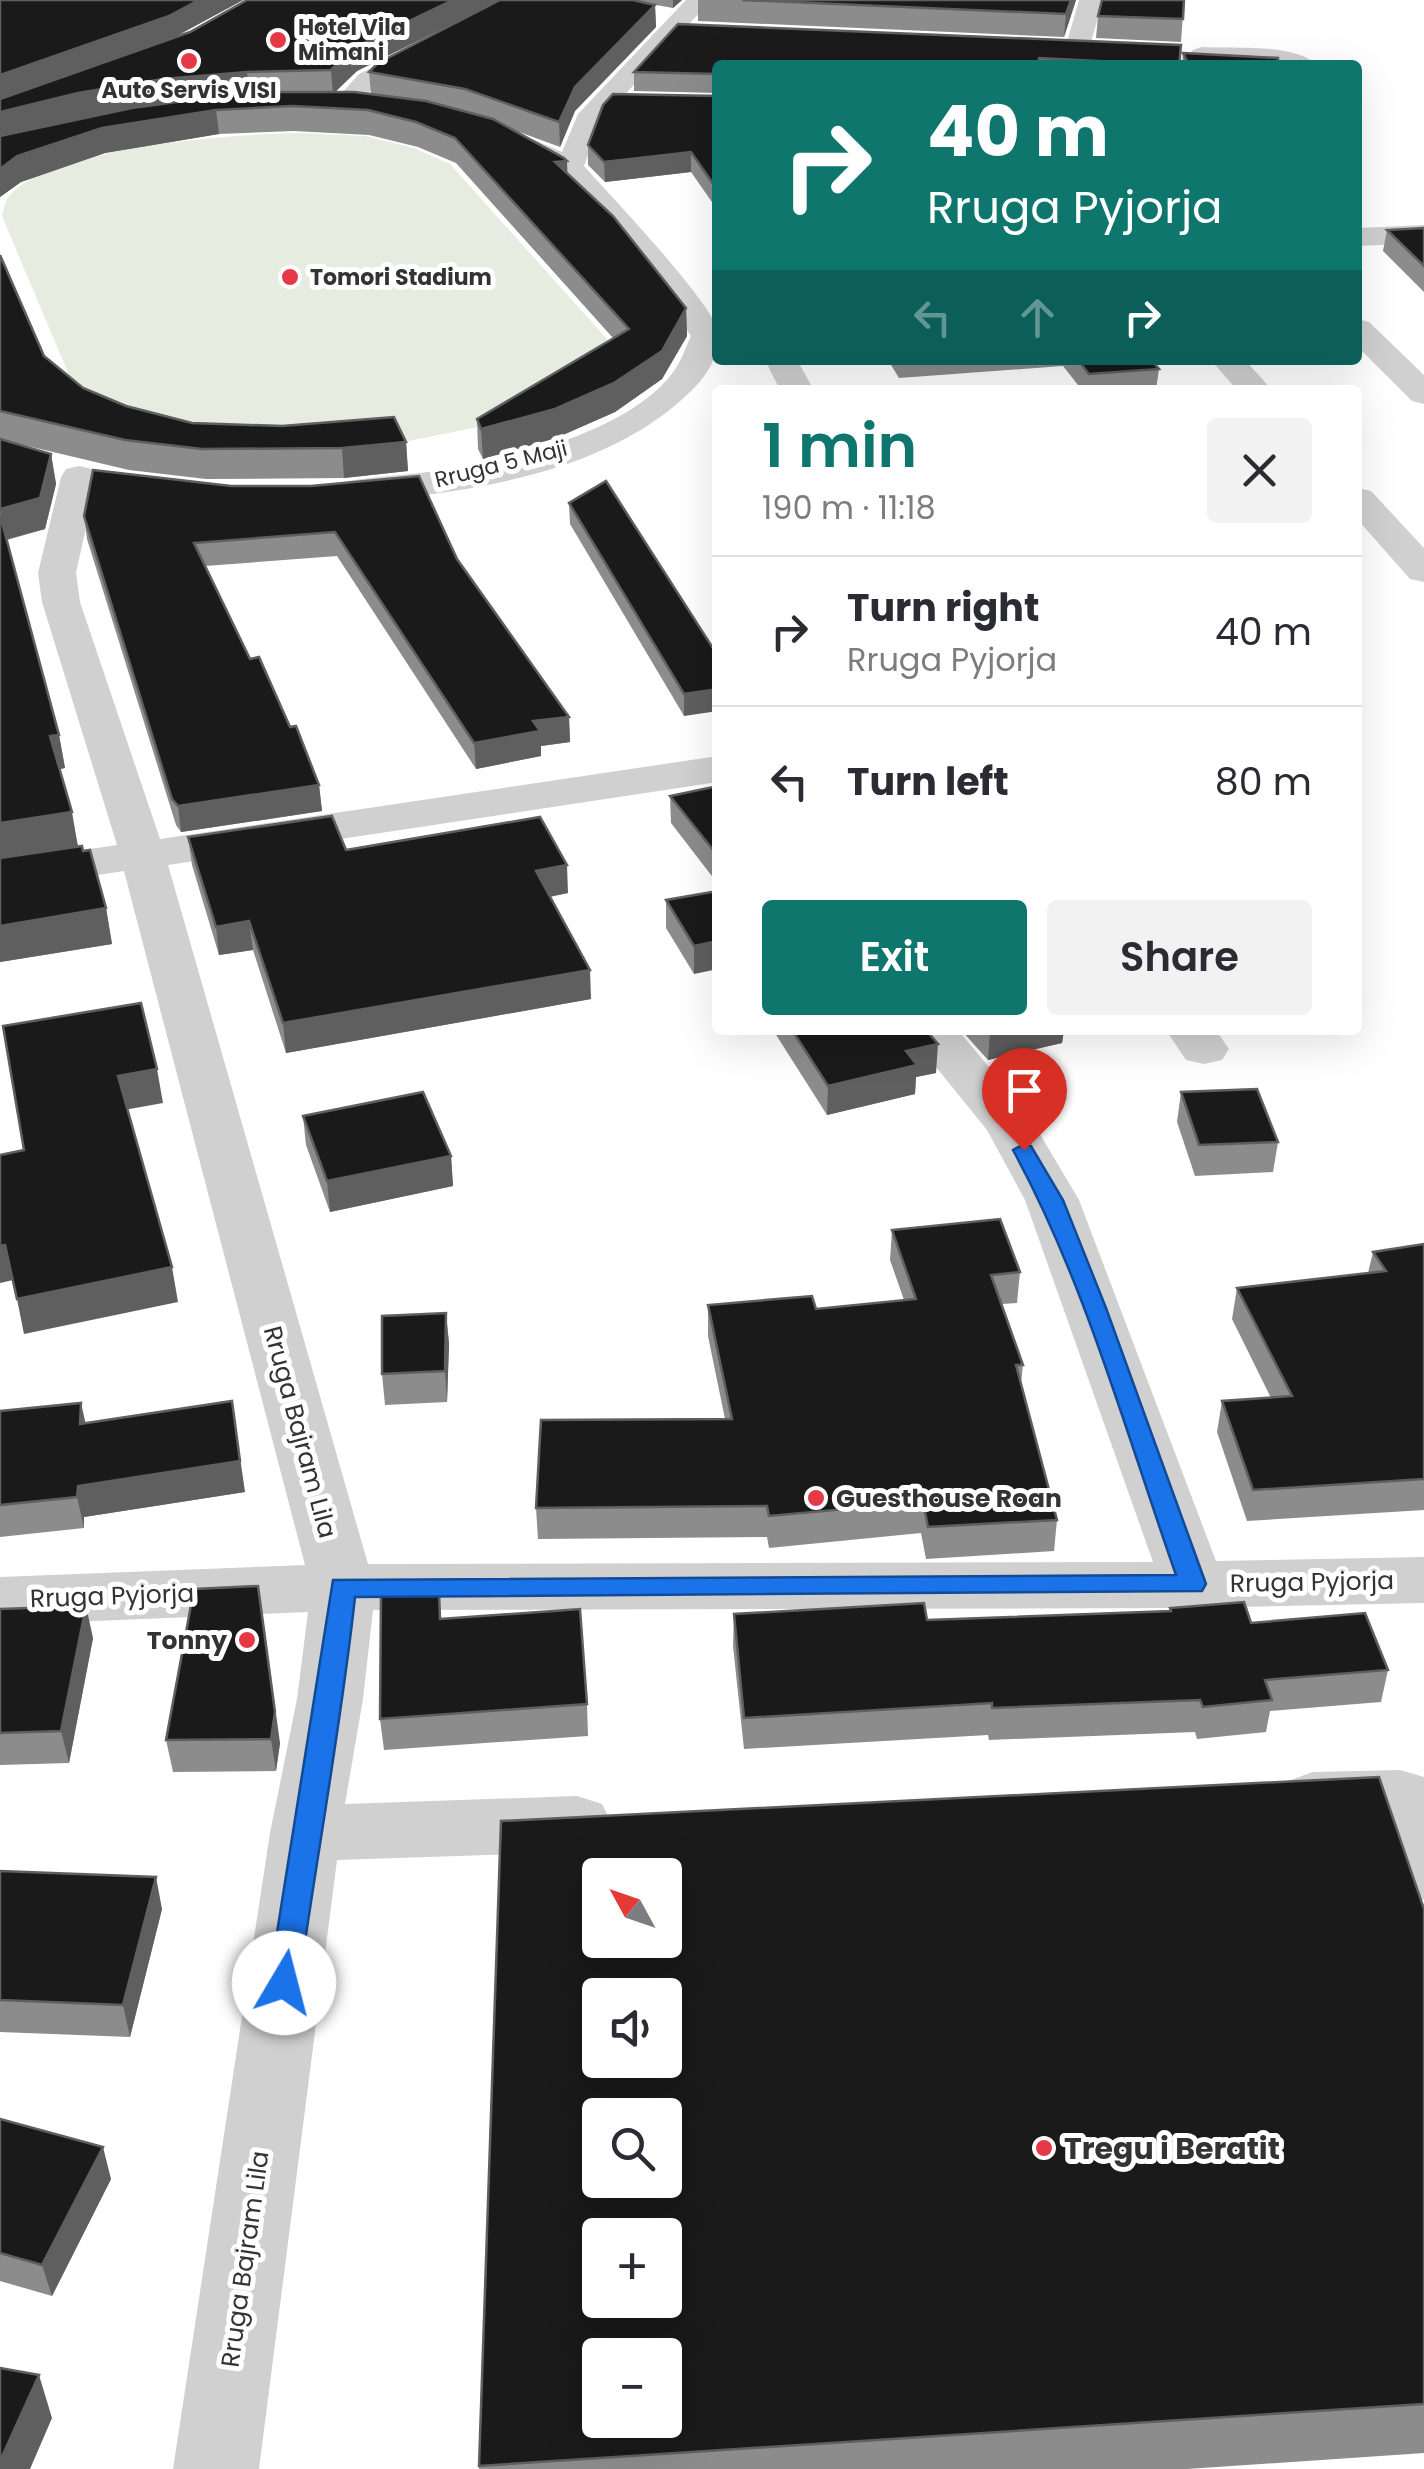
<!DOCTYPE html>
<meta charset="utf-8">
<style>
body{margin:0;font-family:Poppins,sans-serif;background:#f2f2f3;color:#2b2b33;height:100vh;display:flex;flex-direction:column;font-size:38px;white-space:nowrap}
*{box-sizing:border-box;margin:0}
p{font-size:32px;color:#7c7c81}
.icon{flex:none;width:55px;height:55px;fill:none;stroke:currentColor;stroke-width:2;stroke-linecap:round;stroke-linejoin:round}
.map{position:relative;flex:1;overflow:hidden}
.sheet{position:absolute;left:712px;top:385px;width:650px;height:650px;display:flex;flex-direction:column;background:#fff;border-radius:10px;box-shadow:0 10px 40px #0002}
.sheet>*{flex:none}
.guide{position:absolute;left:712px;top:60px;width:650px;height:305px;border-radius:10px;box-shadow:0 10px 40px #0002;background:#0f766e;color:#fff;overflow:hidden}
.needle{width:65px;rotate:310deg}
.tools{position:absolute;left:582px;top:1858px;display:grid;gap:20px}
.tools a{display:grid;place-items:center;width:100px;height:100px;border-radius:10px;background:#fff;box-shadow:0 10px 40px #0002;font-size:50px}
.pin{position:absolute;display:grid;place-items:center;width:85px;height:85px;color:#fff;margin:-102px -42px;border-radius:50% 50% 50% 0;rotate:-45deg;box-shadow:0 0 10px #0007}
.pin .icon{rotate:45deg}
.me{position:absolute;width:110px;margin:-55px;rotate:8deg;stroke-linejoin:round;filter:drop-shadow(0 0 8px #0008)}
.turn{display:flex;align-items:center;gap:35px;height:210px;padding:0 50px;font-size:45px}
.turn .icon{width:130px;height:130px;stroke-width:2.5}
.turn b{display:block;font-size:70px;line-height:85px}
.lanes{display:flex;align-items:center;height:95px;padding:0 50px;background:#0003;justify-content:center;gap:50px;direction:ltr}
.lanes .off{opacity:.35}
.round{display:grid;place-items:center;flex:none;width:105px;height:105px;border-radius:10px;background:#f2f2f3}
.head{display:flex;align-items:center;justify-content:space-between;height:170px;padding:0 50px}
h1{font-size:60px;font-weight:600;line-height:75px;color:#0f766e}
.button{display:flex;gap:20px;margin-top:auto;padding:20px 50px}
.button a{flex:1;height:115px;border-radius:10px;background:#0f766e;color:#fff;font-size:40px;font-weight:600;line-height:115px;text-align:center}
.button a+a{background:#f2f2f3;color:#2b2b33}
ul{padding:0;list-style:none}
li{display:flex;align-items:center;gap:30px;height:150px;padding:0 50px;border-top:2px solid #e1e1e2}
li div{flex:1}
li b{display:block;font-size:38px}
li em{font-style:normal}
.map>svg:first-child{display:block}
.green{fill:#e6ecdf}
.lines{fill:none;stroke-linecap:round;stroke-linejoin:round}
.minor{fill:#d0d0d0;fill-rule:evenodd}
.wall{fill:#8c8c8c;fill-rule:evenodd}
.shaded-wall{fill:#5f5f5f}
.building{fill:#1a1a1a;stroke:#5f5f5f;stroke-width:2.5;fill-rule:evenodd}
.route{fill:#1a73e8;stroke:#114b97;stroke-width:2.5}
.poi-dot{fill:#e63946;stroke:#fff;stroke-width:4}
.labels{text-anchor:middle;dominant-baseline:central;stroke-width:10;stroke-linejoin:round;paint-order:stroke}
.far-poi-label{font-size:22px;font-weight:bold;fill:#333;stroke:#fff;text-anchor:start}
.far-street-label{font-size:22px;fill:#333;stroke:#fff}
.street-label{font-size:25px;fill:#333;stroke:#fff}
.poi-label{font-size:25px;font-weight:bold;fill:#333;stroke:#fff;text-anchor:start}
.near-poi-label{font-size:30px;font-weight:bold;fill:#333;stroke:#fff;text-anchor:start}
</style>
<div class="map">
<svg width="1424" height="2469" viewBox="0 0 1424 2469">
<rect width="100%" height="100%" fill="#fff"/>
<path class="green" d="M 296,133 L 365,136 L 414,148 L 450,164 L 607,339 L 601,358 L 545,403 L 473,428 L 389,445 L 284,453 L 77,394 L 2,216 C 4,208 5,200 10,195 C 57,146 230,135 296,133 Z"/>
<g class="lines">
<g class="minor">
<path d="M 508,0 L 539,0 L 377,84 L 351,113 L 342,115 L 329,107 L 359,74 Z"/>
<path d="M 686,0 L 711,0 L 600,122 L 584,166 C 609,194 714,304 718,332 C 721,355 706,377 690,392 C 604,476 463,493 348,503 L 335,500 L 330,492 L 335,484 C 367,476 402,476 435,471 C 507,461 629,433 674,371 C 681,361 686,347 691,336 L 654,282 L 560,173 L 489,139 L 485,133 L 499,125 L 562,152 L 578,114 Z"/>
<path d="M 1079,0 L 1103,0 L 1089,49 L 1077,56 L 1065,49 Z"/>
<path d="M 1202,47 C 1231,49 1296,43 1316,65 L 1193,60 L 1189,55 L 1193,50 Z"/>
<path d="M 1424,225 L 1424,243 L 1358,246 L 1358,228 Z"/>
<path d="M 1358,319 L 1369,322 L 1424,375 L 1424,404 L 1412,401 L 1358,347 Z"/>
<path d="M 765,360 L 797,360 L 814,390 L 780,390 Z"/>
<path d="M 1211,360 L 1245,360 L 1272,390 L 1237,390 Z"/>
<path d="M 79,466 L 92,469 L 97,477 L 76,573 L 80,602 L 160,839 L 718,756 L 718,782 L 168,865 L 368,1564 L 1153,1562 L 1025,1200 L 987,1130 L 906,1030 L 958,1030 L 1028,1114 L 1079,1200 L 1216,1561 L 1424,1557 L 1424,1603 L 1193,1608 L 373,1610 L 363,1699 L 345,1804 L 577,1796 L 602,1804 L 612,1824 L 602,1844 L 577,1852 L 337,1860 L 259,2469 L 173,2469 L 270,1833 L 297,1699 L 308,1612 L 0,1625 L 0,1577 L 305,1565 L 124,871 L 0,890 L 0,862 L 117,845 L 42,602 L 38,573 L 61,477 L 66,469 Z"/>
<path d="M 1358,488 L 1371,491 L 1424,548 L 1424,582 L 1410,579 L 1358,520 Z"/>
<path d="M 1166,1030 L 1216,1030 L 1229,1049 L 1222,1060 L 1204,1064 L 1186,1060 Z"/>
<path d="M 1400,1770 L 1424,1777 L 1424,1900 L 1399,1891 L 1374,1825 L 1313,1828 L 1288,1819 L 1278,1800 L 1288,1781 L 1313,1772 Z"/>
</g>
</g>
<g class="wall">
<path d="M 0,0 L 243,0 L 171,39 L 190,32 L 247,0 L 682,0 L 673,8 L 645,3 L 655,5 L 656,27 L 575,111 L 560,147 L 511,129 L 567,174 L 686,308 L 687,336 L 662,379 L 615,412 L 556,438 L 483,459 L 478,449 L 477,419 L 613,338 L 456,163 L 418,147 L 369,135 L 294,131 L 219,134 L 105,153 L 21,182 L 0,197 L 0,200 ZM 498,1 L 369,72 L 371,94 L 335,92 L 357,71 Z"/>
<path d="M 698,0 L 1076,0 L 1064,37 L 698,21 Z"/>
<path d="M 1184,0 L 1181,42 L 1096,38 L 1098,16 Z"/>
<path d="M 678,24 L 1179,65 L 718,65 L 718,93 L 634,91 L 634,72 Z"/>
<path d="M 1183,53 L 1278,65 L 1182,65 Z"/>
<path d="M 718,96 L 714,205 L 691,172 L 605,182 L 588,165 L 588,145 Z"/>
<path d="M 1424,228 L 1424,292 L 1383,251 L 1387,230 Z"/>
<path d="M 0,255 L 44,356 L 83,388 L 126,406 L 192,423 L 406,442 L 408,471 L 344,478 L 206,479 L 129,470 L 15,443 L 51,454 L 56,484 L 45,529 L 7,540 L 59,735 L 65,768 L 60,769 L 78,846 L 106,908 L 112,944 L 0,962 Z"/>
<path d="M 888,360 L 1151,360 L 1159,369 L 1156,390 L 1082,390 L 1063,366 L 899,378 Z"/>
<path d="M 93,470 L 457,559 L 569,717 L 570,742 L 541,746 L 541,756 L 476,769 L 337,556 L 205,566 L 250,659 L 290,727 L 319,785 L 322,811 L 181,832 L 176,825 L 87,539 L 84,516 Z"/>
<path d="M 569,503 L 718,656 L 684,716 L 570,524 Z"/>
<path d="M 718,786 L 718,884 L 671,823 L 670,796 Z"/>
<path d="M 188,837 L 346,850 L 568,893 L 550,897 L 591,999 L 286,1053 L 253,950 L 219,955 L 192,865 Z"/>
<path d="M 718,891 L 694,974 L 666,928 L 666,900 Z"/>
<path d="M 773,1030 L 926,1030 L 936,1073 L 916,1077 L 915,1094 L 827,1115 Z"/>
<path d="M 961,1030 L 1064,1030 L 1062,1043 L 988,1060 Z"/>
<path d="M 1181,1092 L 1278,1142 L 1273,1172 L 1195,1176 L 1177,1122 Z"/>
<path d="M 303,1116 L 451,1156 L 453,1186 L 330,1212 L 306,1145 Z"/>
<path d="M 892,1230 L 1020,1272 L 1017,1303 L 1002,1304 L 1023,1365 L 1021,1383 L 1057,1520 L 1054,1551 L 926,1559 L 921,1533 L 769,1548 L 767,1537 L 538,1539 L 536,1508 L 725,1419 L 708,1336 L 708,1305 L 816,1309 L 904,1300 L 890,1260 Z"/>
<path d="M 1424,1244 L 1424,1510 L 1247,1521 L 1217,1432 L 1222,1401 L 1271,1398 L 1232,1319 L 1237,1288 L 1368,1273 L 1373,1252 Z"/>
<path d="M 446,1313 L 449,1344 L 447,1402 L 385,1405 L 382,1374 Z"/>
<path d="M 0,1411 L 86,1424 L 245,1492 L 84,1517 L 84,1528 L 0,1537 Z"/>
<path d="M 194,1589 L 280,1743 L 276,1771 L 173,1772 L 166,1740 Z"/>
<path d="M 439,1591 L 441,1619 L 587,1704 L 588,1736 L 384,1750 L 380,1719 Z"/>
<path d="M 1170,1608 L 1251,1623 L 1388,1670 L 1381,1702 L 1270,1711 L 1266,1732 L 1197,1739 L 1195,1732 L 989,1740 L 988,1735 L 744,1749 L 733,1646 L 734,1614 L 927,1620 L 1170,1611 Z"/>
<path d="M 0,1609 L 93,1638 L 69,1763 L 0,1765 Z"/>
<path d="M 501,1821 L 1424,1909 L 1424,2453 L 1187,2469 L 479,2469 Z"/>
<path d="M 0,1871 L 162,1909 L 130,2037 L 0,2032 Z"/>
<path d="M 0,2119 L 111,2179 L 52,2296 L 0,2281 Z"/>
</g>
<g class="shaded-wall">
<path d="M 199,0 L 243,0 L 171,39 L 0,100 L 0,75 Z"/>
<path d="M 453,0 L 500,0 L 357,71 L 333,94 L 331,70 L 355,47 Z"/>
<path d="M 673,0 L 682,0 L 673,8 Z"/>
<path d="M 1071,0 L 1076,0 L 1064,37 L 1066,14 Z"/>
<path d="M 655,5 L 656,27 L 575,111 L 560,147 L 559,122 L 575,87 Z"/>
<path d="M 247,72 L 250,95 L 166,103 L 82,118 L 0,138 L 0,112 L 78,93 L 163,79 Z"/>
<path d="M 216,110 L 219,134 L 105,153 L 21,182 L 0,197 L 0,200 L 0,169 L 17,156 L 102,128 Z"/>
<path d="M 691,152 L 691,172 L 605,182 L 604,162 Z"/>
<path d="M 567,161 L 568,186 L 555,162 Z"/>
<path d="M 718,184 L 718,205 L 714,205 L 714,185 Z"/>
<path d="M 686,308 L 687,336 L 662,379 L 615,412 L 556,438 L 483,459 L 481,429 Z"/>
<path d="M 406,442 L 408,471 L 344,478 L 342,448 Z"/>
<path d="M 51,454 L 56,484 L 45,529 L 4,540 L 0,509 Z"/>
<path d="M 718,689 L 718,711 L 684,716 L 684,694 Z"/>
<path d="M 569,717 L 570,742 L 541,746 L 541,756 L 476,769 L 474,743 L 533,721 Z"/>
<path d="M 59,735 L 65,768 L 56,770 L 50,736 Z"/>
<path d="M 319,785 L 322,811 L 181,832 L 178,806 Z"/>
<path d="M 72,812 L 78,847 L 0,858 L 0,823 Z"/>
<path d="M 567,865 L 568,893 L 537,899 L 536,871 Z"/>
<path d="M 106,908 L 112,944 L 0,962 L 0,926 Z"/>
<path d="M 249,921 L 253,950 L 219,955 L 216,927 Z"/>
<path d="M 718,941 L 718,969 L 694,974 L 694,946 Z"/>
<path d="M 590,970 L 591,999 L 286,1053 L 283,1023 Z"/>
<path d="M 998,1030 L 1064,1030 L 1062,1043 L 988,1060 L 990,1032 Z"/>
<path d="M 938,1044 L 936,1073 L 916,1077 L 915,1094 L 827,1115 L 828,1086 L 906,1051 Z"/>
<path d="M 157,1069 L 163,1103 L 124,1110 L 118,1076 Z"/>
<path d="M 451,1156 L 453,1186 L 330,1212 L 327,1181 Z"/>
<path d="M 5,1245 L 13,1280 L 0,1283 L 0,1246 Z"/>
<path d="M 172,1267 L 178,1302 L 24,1334 L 17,1299 Z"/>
<path d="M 446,1313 L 449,1344 L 447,1402 L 445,1371 Z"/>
<path d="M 232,1401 L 245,1492 L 84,1517 L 84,1528 L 77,1497 L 78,1486 Z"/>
<path d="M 81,1403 L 88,1434 L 80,1424 Z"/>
<path d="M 86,1606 L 93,1638 L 69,1763 L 61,1731 Z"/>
<path d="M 263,1618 L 280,1743 L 276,1771 L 271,1739 Z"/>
<path d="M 156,1877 L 162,1909 L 130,2037 L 123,2005 Z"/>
<path d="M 103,2147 L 111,2179 L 52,2296 L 42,2265 Z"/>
<path d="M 39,2375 L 52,2418 L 30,2469 L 0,2469 L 0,2461 Z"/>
</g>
<g class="building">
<path d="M 0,0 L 199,0 L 169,16 L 0,75 Z"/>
<path d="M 247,0 L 453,0 L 355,47 L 331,70 L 247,72 L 163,79 L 78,93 L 0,112 L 0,99 L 190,32 Z"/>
<path d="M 500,0 L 633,0 L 655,5 L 575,87 L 559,122 L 465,89 L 369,72 L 378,63 Z"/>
<path d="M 742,0 L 1071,0 L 1066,14 Z"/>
<path d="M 1102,0 L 1184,0 L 1183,19 L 1098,16 Z"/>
<path d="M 678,24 L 1181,45 L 1179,65 L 1039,58 L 1037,65 L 718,65 L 718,74 L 634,72 Z"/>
<path d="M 1183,53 L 1278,58 L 1278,65 L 1189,65 Z"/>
<path d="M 280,92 L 354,92 L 426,101 L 493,119 L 564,158 L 567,161 L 555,162 L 613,216 L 686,308 L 662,351 L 614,383 L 555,409 L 481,429 L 477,419 L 629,329 L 455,138 L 416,122 L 368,110 L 292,106 L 216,110 L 102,128 L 17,156 L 0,169 L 0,136 L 132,108 L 206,98 Z"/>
<path d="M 613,94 L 718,96 L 718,184 L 714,185 L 691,152 L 604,162 L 588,145 L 603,105 Z"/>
<path d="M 1424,228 L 1424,266 L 1387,230 Z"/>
<path d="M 0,255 L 44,356 L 83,388 L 126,406 L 192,423 L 282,426 L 394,417 L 406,442 L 342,448 L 202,449 L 125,440 L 0,411 Z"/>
<path d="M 1078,360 L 1151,360 L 1159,369 L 1089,374 Z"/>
<path d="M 0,439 L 51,454 L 40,498 L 0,509 Z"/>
<path d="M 93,470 L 231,486 L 311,486 L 419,476 L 457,559 L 569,717 L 533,721 L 540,731 L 474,743 L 335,532 L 194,543 L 250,659 L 259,657 L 290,727 L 296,726 L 319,785 L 178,806 L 172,799 L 84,516 Z"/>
<path d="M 606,481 L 718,656 L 718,689 L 684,694 L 569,503 Z"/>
<path d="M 0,515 L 59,735 L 50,736 L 72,812 L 0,823 Z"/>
<path d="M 718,786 L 718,856 L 670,796 Z"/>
<path d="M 332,816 L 346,850 L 540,817 L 567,865 L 536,871 L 590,970 L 283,1023 L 249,921 L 216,927 L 188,837 Z"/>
<path d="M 82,846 L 83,851 L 90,850 L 106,908 L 0,926 L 0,858 Z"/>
<path d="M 718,891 L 718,941 L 694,946 L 666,900 Z"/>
<path d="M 141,1003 L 157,1069 L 118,1076 L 172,1267 L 17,1299 L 5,1245 L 0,1246 L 0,1155 L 24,1150 L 3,1026 Z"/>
<path d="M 792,1030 L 926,1030 L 938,1044 L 906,1051 L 917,1065 L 828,1086 Z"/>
<path d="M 1257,1089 L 1278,1142 L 1199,1145 L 1181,1092 Z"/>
<path d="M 423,1092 L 451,1156 L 327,1181 L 303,1116 Z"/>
<path d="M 1000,1219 L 1020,1272 L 991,1275 L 1023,1365 L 1016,1365 L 1057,1520 L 928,1527 L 923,1502 L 769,1516 L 767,1506 L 536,1508 L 541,1420 L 732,1419 L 708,1305 L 812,1296 L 816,1309 L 916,1299 L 892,1230 Z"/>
<path d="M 1424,1244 L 1424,1479 L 1253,1490 L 1222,1401 L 1292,1396 L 1237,1288 L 1386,1271 L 1373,1252 Z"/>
<path d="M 446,1313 L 445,1371 L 382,1374 L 382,1316 Z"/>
<path d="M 232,1401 L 240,1461 L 78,1486 L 77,1497 L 0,1505 L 0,1411 L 81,1403 L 80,1424 Z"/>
<path d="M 258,1586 L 275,1712 L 271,1739 L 166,1740 L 194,1589 Z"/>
<path d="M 439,1591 L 440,1619 L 580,1609 L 587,1704 L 380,1719 L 381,1595 Z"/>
<path d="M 1244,1602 L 1251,1623 L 1365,1613 L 1388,1670 L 1265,1680 L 1272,1700 L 1203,1707 L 1200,1700 L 992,1708 L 992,1703 L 744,1718 L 734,1614 L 924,1603 L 927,1620 L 1171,1611 L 1170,1608 Z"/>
<path d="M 86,1606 L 61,1731 L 0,1733 L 0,1609 Z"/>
<path d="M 1379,1777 L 1424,1909 L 1424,2404 L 479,2466 L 501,1821 ZM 600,1875 L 665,1875 L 665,1940 L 600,1940 ZM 600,1995 L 665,1995 L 665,2060 L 600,2060 ZM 600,2115 L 665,2115 L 665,2180 L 600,2180 ZM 600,2235 L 665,2235 L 665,2300 L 600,2300 ZM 600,2355 L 665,2355 L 665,2420 L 600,2420 Z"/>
<path d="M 0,1871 L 156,1877 L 123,2005 L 0,2000 Z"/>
<path d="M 0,2119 L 103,2147 L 42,2265 L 0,2253 Z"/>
<path d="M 0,2368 L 39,2375 L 0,2461 Z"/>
</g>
<path class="route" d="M 1024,1144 L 1031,1146 L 1063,1200 L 1106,1308 L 1206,1584 L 1202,1591 L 355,1597 C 341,1726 317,1854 299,1983 L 295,1992 L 284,1996 L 273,1992 L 269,1983 L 333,1580 L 1176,1575 C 1126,1433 1085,1282 1013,1150 Z"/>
<g class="poi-dot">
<circle cx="278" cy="40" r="10"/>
<circle cx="189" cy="61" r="10"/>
<circle cx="290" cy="277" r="10"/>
<circle cx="816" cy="1498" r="10"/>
<circle cx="247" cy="1640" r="10"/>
<circle cx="1044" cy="2148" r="10"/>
</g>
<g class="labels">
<g class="far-poi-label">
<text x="298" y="27">Hotel Vila<tspan x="298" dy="25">Mimani</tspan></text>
<text x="189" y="90" text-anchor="middle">Auto Servis VISI</text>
<text x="310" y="277">Tomori Stadium</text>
</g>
<g class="far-street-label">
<text transform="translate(501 464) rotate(-14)">Rruga 5 Maji</text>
</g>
<g class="street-label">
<text transform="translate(300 1432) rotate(75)">Rruga Bajram Lila</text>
<text transform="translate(1312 1582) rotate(-1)">Rruga Pyjorja</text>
<text transform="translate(112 1596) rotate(-2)">Rruga Pyjorja</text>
<text transform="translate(245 2259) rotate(-82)">Rruga Bajram Lila</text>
</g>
<g class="poi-label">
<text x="836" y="1498">Guesthouse Roan</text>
<text x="227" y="1640" text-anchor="end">Tonny</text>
</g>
<g class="near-poi-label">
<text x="1064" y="2148">Tregu i Beratit</text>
</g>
</g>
</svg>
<div class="tools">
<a><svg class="needle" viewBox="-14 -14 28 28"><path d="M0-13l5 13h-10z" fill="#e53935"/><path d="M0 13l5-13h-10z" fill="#7c7c81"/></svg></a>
<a><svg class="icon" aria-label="sound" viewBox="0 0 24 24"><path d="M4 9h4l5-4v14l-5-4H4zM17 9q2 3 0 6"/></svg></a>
<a><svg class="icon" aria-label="search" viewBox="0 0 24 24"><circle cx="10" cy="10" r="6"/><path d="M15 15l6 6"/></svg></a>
<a>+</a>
<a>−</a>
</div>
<div class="pin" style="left:1024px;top:1150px;background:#d93025"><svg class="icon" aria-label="arrive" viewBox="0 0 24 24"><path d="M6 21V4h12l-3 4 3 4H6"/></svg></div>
<svg class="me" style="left:284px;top:1983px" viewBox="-20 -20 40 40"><circle r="19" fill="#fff"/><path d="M0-13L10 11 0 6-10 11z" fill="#1a73e8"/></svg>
<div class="guide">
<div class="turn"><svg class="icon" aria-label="right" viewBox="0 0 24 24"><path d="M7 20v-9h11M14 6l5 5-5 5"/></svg><div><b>40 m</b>Rruga Pyjorja</div></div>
<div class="lanes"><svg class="icon off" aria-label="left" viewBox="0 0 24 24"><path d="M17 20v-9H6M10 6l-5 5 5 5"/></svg><svg class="icon off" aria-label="ahead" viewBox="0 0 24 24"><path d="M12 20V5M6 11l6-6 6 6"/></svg><svg class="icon" aria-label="right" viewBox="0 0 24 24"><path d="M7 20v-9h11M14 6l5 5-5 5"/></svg></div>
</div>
<section class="sheet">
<div class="head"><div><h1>1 min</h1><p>190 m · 11:18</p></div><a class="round"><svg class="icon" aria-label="close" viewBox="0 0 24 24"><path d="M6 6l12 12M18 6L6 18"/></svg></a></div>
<ul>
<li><svg class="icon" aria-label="right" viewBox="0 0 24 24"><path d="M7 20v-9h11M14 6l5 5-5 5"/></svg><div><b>Turn right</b><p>Rruga Pyjorja</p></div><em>40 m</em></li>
<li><svg class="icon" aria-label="left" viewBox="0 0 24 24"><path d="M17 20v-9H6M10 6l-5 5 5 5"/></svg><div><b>Turn left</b></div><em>80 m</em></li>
</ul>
<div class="button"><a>Exit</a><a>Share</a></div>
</section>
</div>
